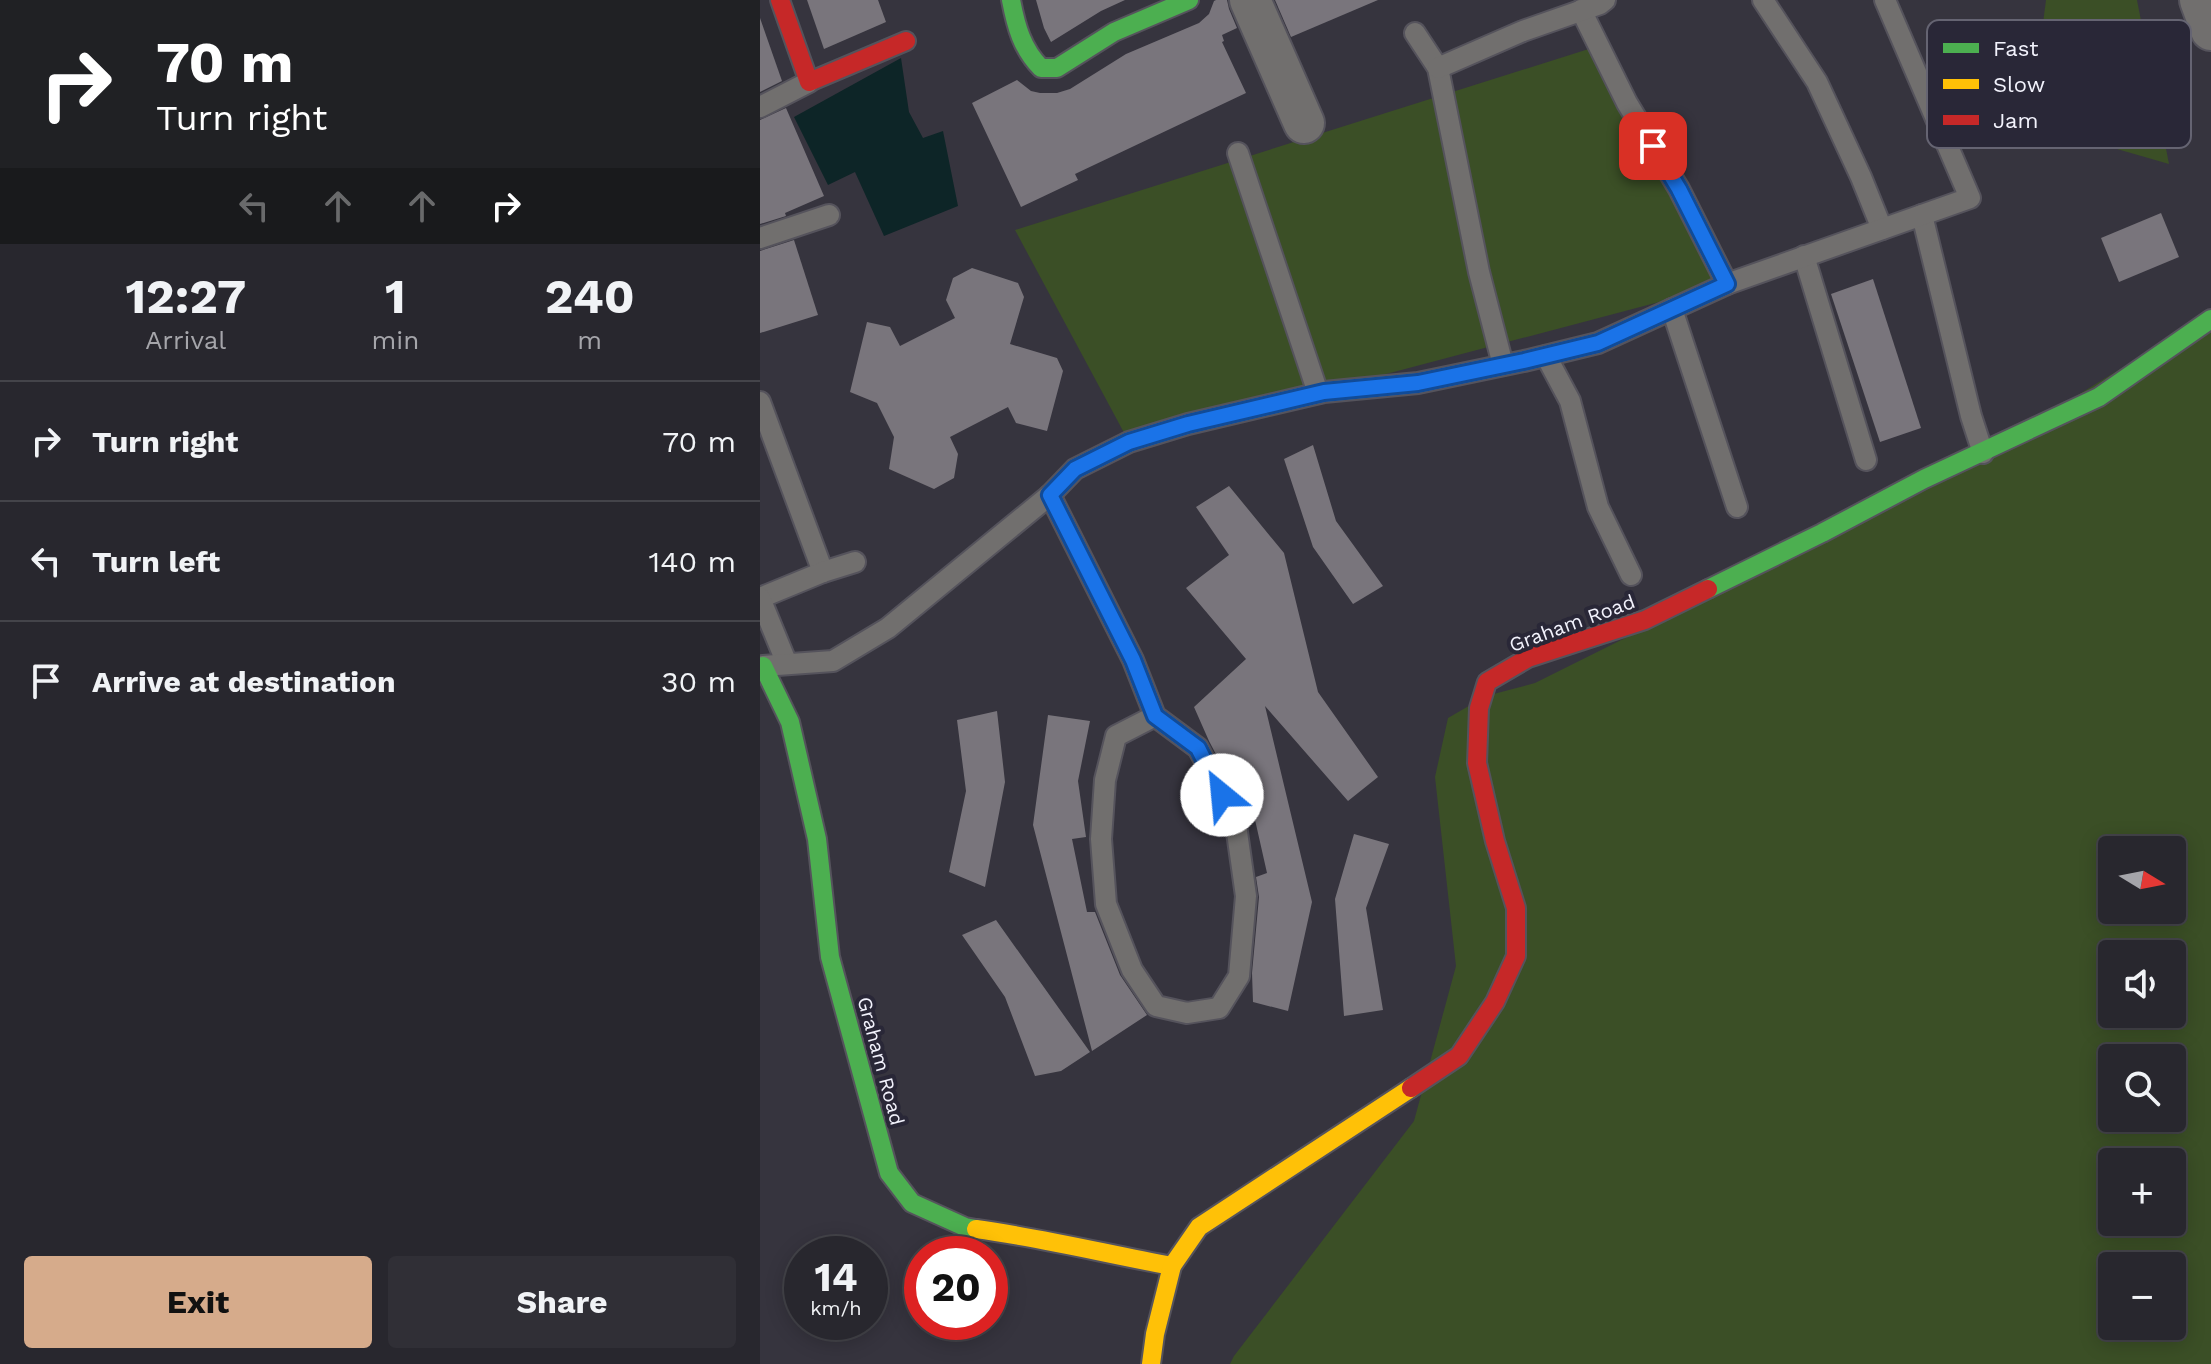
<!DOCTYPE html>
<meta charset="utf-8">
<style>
body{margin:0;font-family:"Work Sans",sans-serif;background:#302f36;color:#f1f3f6;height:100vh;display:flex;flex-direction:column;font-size:30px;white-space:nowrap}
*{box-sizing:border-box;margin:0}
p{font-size:26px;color:#a5a5aa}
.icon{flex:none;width:44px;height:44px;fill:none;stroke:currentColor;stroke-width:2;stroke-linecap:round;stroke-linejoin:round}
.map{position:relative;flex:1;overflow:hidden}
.details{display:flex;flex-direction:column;background:#28272e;width:760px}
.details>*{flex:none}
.guide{background:#202124;color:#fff;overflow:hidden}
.needle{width:52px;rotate:100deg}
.controls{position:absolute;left:1338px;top:836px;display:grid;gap:16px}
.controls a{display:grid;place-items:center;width:88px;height:88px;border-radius:8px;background:#28272e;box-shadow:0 4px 20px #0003,0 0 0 2px #44444a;font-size:40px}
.speed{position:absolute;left:24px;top:1236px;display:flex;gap:16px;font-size:40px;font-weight:700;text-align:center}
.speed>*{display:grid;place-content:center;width:104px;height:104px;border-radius:50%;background:#28272e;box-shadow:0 4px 20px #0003,0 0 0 2px #44444a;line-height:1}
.speed small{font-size:20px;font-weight:400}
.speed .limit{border:12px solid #d22;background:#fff;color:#111}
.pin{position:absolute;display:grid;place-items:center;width:68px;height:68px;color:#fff;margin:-34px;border-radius:16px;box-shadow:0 4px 12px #0006}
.me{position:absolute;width:88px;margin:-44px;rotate:332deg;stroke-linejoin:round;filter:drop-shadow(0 0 6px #0008)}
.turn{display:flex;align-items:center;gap:28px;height:168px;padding:0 24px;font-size:36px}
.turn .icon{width:104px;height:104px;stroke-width:2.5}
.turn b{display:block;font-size:56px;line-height:68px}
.lanes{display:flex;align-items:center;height:76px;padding:0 24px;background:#0003;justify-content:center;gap:40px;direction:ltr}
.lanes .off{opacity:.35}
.eta{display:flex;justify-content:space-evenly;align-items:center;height:136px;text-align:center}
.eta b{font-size:48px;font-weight:700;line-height:56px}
.cta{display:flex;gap:16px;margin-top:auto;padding:16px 24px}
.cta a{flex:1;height:92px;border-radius:8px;background:#d6ab8b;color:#111;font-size:32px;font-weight:700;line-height:92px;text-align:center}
.cta a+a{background:#302f36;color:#f1f3f6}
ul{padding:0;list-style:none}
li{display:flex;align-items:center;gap:24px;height:120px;padding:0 24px;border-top:2px solid #44444a}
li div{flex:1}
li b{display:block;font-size:30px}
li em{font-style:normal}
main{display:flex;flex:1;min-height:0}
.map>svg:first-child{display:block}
.green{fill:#3b4f26;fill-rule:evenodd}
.water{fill:#0d2527}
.building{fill:#79757c}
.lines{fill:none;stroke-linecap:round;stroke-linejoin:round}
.lane-casing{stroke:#55535c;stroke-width:24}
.street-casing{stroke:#55535c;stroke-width:44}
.fast-casing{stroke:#55535c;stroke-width:22}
.slow-casing{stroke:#55535c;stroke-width:22}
.jam-casing{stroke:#55535c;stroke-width:22}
.lane{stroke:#716f6e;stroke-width:20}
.street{stroke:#716f6e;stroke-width:40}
.fast{stroke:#4caf50;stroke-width:18}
.slow{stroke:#ffc107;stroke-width:18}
.jam{stroke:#c62828;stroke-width:18}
.route-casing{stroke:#114b97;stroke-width:20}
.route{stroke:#1a73e8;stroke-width:14}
.labels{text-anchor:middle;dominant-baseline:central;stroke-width:8;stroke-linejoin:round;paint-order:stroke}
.street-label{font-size:20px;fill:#f2f2fc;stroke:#292737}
.key{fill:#292737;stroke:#656472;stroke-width:2}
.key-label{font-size:22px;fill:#f2f2fc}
</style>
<main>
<section class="details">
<div class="guide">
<div class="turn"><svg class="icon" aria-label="right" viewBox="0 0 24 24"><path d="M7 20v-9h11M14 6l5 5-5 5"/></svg><div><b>70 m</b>Turn right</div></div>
<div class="lanes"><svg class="icon off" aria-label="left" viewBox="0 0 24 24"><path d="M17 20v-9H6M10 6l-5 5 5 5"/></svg><svg class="icon off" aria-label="ahead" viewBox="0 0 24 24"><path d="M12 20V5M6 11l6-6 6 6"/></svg><svg class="icon off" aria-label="ahead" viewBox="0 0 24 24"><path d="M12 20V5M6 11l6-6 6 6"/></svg><svg class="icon" aria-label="right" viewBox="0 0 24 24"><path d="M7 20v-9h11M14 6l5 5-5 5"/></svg></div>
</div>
<div class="eta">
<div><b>12:27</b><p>Arrival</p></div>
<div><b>1</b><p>min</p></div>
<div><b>240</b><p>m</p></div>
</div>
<ul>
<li><svg class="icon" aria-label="right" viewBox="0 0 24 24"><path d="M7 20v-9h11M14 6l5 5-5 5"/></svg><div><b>Turn right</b></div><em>70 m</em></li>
<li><svg class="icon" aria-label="left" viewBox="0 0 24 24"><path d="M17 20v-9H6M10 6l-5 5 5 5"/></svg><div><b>Turn left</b></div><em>140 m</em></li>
<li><svg class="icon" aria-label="arrive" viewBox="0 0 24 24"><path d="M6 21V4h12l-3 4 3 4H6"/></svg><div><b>Arrive at destination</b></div><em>30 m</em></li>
</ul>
<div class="cta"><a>Exit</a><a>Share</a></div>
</section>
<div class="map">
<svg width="1451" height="1364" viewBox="0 0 1451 1364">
<rect width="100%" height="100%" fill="#36343e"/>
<g class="green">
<path d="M 1286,0 L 1377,0 L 1409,164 L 1270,124 Z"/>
<path d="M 835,47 L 967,284 L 369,442 L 255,230 Z"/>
<path d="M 1451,313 L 1451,1364 L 470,1364 L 474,1356 L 654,1121 L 696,966 L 675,777 L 688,718 L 726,696 L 775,683 L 1172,485 ZM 1352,850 L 1412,850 L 1412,910 L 1352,910 ZM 1352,954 L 1412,954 L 1412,1014 L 1352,1014 ZM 1352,1058 L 1412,1058 L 1412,1118 L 1352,1118 ZM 1352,1162 L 1412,1162 L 1412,1222 L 1352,1222 ZM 1352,1266 L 1412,1266 L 1412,1326 L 1352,1326 Z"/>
</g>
<path class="water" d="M 141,58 L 149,112 L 163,138 L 183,131 L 198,206 L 124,236 L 95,172 L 68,185 L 34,117 Z"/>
<g class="building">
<path d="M 47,0 L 118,0 L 126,22 L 64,49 Z"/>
<path d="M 276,0 L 365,0 L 341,11 L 291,42 L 284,28 Z"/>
<path d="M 456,0 L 467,0 L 469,9 L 477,28 L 462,35 L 464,41 L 462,42 L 486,93 L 315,174 L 318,180 L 261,207 L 212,103 L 257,80 L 271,91 L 280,93 L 297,93 L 310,89 L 366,54 L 439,23 L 449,14 L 454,1 Z"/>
<path d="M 515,0 L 618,0 L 531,37 Z"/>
<path d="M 0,18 L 22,81 L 0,92 Z"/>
<path d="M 26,108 L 64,196 L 25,213 L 26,216 L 0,224 L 0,120 Z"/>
<path d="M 1401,213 L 1419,257 L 1359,282 L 1341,238 Z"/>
<path d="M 34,240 L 58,315 L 0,333 L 0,251 Z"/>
<path d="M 212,268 L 258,283 L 264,297 L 250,344 L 297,358 L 303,371 L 287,431 L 256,423 L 248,407 L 190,437 L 198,454 L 194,478 L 174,489 L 129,469 L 134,437 L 117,403 L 90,392 L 107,322 L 130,327 L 140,346 L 195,318 L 186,300 L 193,278 Z"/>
<path d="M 1113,279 L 1161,428 L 1120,442 L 1071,294 Z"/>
<path d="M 553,445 L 576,521 L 623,586 L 593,604 L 553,547 L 524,459 Z"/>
<path d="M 469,486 L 524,553 L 558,692 L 618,777 L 588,801 L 505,706 L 552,902 L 528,1011 L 493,1002 L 492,973 L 499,897 L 496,877 L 507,873 L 491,802 L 482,804 L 449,741 L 434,707 L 486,659 L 426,588 L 469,555 L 436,507 Z"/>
<path d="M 237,711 L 245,782 L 225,887 L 189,872 L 206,791 L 197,720 Z"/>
<path d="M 288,715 L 330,721 L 318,781 L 326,837 L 312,839 L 327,912 L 335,912 L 360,975 L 387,1015 L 332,1051 L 273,825 Z"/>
<path d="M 594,834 L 629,844 L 606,908 L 623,1010 L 584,1016 L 575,899 Z"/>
<path d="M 236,920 L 330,1052 L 301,1071 L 275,1076 L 245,997 L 202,935 Z"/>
</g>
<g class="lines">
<g class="lane-casing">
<g id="lane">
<path d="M 1003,0 L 1057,82 L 1101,177 L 1122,229"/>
<path d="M 821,10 L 867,103 L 919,189 L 967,284"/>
<path d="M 655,33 L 678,68 L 719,272 L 743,365"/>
<path d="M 678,68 L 763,31 L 840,4 L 845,0"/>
<path d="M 0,107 L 49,82"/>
<path d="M 478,153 L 558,393"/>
<path d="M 1162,215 L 1211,416 L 1223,453"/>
<path d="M 0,238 L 69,215"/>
<path d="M 1044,256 L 1106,460"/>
<path d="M 912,309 L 977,507"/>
<path d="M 786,356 L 810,401 L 838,507 L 871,575"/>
<path d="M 0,402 L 63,572"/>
<path d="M 290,495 L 373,660 L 395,716 L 438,748 L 475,818 L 486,896 L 479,976 L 459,1008 L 427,1013 L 396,1006 L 372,970 L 346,904 L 341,839 L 345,780 L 356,736 L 395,716"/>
<path d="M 0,598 L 63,572 L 95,562"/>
<path d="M 0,598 L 27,664"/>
<path d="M 3,666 L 73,661 L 128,628 L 290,495 L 315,469 L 369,442 L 428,424 L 564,392 L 658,383 L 764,361 L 838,343 L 967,284 L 1210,198 L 1125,0"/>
</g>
</g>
<g class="street-casing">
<g id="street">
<path d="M 490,0 L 544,123"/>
<path d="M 1440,0 L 1451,30"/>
</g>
</g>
<g class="fast-casing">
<g id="fast">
<path d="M 251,0 C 256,26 262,49 281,68 L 297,68 L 354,32 L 429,0"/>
<path d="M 948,589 L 1062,533 L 1164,479 L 1339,397 L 1451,319"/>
<path d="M 0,667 L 3,666 L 30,722 L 57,839 L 70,957 L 129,1173 L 152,1203 L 205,1227 L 216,1229"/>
</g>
</g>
<g class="slow-casing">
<g id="slow">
<path d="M 216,1229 C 282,1238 347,1254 412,1266"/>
<path d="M 391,1364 L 395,1334 L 412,1266 L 439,1227 L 651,1088"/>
</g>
</g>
<g class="jam-casing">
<g id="jam">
<path d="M 20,0 L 49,82 L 146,41"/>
<path d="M 651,1088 L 699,1056 L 735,1002 L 756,956 L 756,908 L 735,841 L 717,763 L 719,708 L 727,682 L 768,658 L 885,620 L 948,589"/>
</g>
</g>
<use href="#lane" class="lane"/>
<use href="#street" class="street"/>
<use href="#fast" class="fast"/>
<use href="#slow" class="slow"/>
<use href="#jam" class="jam"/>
</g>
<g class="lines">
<g class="route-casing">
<path id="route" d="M 462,795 L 438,748 L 395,716 L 373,660 L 290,495 L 315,469 L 369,442 L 428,424 L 564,392 L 658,383 L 764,361 L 838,343 L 967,284 L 919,189 L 893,146"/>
</g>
<use href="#route" class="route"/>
</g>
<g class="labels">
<g class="street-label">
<text transform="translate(812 623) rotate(-20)">Graham Road</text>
<text transform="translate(121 1061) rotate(75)">Graham Road</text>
</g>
</g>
<rect x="1167" y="20" width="264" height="128" rx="12" class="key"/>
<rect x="1183" y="43" width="36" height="10" fill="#4caf50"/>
<rect x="1183" y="79" width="36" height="10" fill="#ffc107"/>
<rect x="1183" y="115" width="36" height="10" fill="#c62828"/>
<g class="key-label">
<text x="1233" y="56">Fast</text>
<text x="1233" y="92">Slow</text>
<text x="1233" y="128">Jam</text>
</g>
</svg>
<div class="controls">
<a><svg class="needle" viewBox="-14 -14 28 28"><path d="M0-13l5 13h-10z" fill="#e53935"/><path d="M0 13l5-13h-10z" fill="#a5a5aa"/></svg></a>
<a><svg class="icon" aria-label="sound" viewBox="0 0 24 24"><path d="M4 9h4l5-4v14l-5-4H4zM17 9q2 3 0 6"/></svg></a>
<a><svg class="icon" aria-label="search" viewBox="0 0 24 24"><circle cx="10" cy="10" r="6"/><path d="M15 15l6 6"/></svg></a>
<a>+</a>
<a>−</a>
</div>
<div class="speed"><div>14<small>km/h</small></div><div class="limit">20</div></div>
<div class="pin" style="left:893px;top:146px;background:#d93025"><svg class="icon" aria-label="arrive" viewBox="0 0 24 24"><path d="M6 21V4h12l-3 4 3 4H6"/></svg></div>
<svg class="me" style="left:462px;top:795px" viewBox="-20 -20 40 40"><circle r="19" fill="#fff"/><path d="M0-13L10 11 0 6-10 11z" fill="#1a73e8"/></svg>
</div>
</main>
